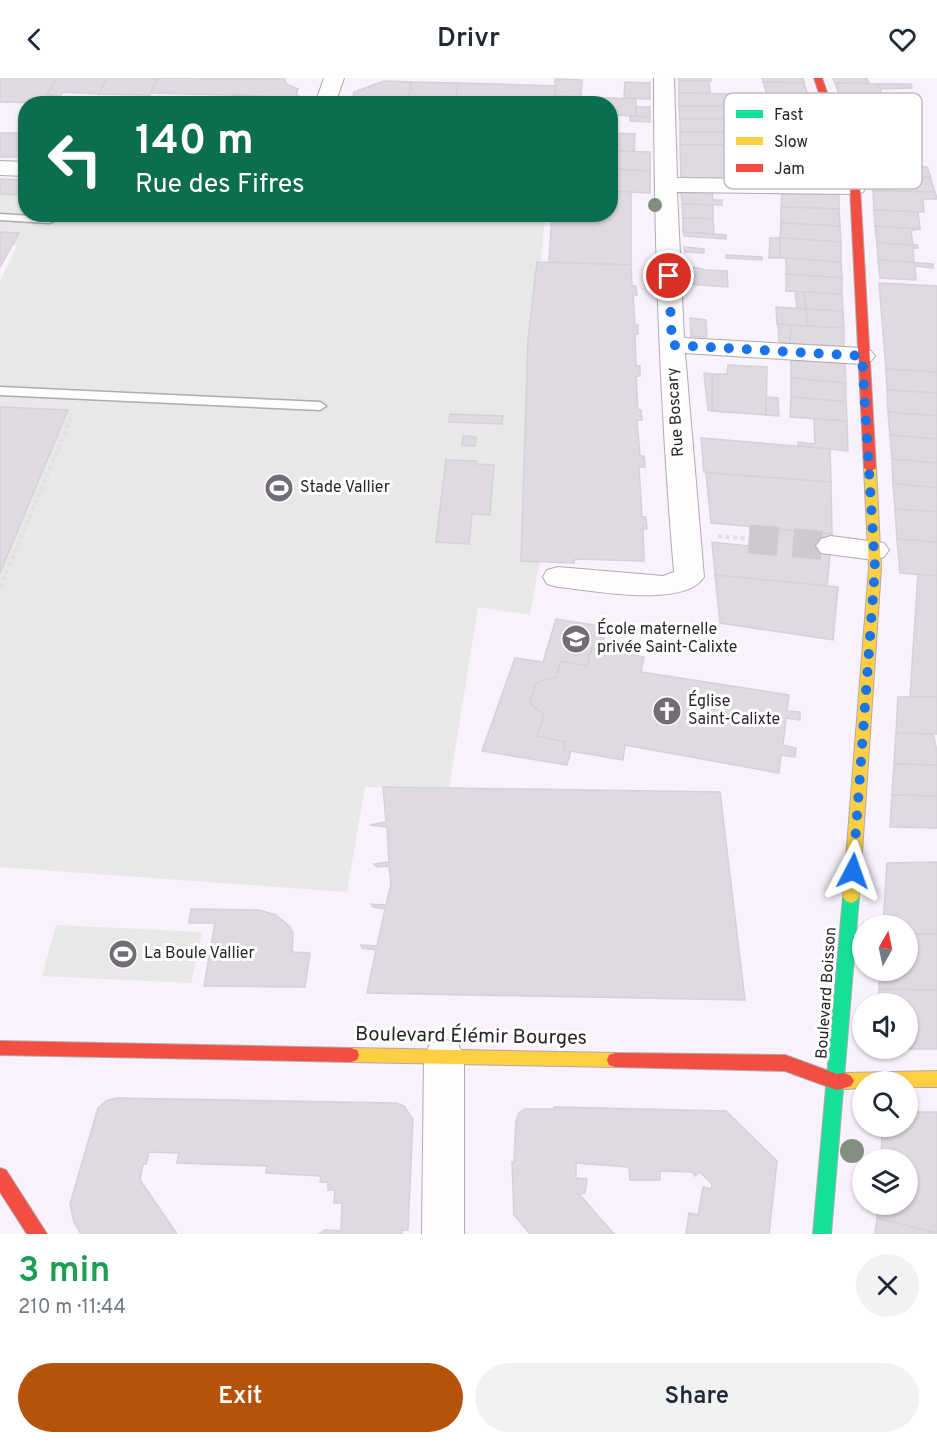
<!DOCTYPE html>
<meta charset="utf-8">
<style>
body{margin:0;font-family:Overpass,sans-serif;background:#f2f2f3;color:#1f2937;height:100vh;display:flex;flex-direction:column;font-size:22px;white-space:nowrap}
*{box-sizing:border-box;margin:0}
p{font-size:20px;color:#747a83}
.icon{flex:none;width:33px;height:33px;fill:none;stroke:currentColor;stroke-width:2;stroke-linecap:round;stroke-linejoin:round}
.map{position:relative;height:1156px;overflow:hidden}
.drawer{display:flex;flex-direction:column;background:#fff;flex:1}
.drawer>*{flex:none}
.guide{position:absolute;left:18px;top:18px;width:600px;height:126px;border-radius:24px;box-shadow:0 2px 4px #0004;background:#0b6e4f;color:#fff;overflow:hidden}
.needle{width:39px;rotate:9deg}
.controls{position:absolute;left:852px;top:837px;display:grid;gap:12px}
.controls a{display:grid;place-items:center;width:66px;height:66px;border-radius:50%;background:#fff;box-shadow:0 2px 4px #0004;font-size:30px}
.pin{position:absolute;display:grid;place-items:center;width:51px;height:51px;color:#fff;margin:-26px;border:3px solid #fff;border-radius:50%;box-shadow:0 2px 6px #0007}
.me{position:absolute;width:66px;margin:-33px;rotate:4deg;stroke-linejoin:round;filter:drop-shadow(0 0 4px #0008)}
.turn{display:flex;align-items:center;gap:21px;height:126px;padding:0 18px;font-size:27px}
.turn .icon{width:78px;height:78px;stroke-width:2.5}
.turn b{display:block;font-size:42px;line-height:51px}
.round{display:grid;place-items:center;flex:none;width:63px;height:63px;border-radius:32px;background:#f2f2f3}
.head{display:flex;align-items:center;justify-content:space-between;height:102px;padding:0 18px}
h1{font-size:36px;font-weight:600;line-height:45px;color:#1e9e55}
.cta{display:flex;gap:12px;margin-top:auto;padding:12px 18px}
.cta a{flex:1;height:69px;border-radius:36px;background:#b45309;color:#fff;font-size:24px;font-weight:600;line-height:69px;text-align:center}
.cta a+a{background:#f2f2f3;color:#1f2937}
header{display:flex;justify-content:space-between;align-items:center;height:78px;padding:0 18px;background:#fff;font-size:27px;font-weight:600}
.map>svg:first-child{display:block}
.green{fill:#e6e9e6}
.building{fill:#dfd9e2;stroke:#d6d0d8;stroke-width:1.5}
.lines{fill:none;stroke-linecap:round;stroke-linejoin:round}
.street-tunnel{stroke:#d0c8d1;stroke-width:29;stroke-dasharray:29 15;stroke-linecap:butt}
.lane-casing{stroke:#afaab1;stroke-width:3}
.street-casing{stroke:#afaab1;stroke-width:2}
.fast-casing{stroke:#afaab1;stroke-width:2}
.slow-casing{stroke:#afaab1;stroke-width:2}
.jam-casing{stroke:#afaab1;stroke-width:2}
.path{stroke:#e3e0e3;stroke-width:4;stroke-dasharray:4.5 3;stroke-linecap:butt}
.lane{fill:#fefdfe;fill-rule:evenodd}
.street{fill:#fefdfe;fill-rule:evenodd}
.fast{fill:#16e098;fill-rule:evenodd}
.slow{fill:#ffcf43;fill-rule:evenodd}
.jam{fill:#f24e42;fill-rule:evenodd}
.tree{fill:#828e7f}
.route{stroke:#1a73e8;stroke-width:10;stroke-dasharray:0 18}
.labels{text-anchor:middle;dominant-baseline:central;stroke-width:6;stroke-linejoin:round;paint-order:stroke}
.street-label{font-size:16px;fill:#2a252b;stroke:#fff}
.poi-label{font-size:16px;fill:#2a252b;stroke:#fff;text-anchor:start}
.near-street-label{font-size:20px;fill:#2a252b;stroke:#fff}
.key{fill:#fff;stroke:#bfbebf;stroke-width:1.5}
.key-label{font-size:16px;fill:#2a252b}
</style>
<header><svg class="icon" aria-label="back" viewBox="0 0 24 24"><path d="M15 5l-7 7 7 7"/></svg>Drivr<svg class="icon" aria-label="heart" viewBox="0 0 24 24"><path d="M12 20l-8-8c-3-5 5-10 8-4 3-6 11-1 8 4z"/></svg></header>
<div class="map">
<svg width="937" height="1156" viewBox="0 0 937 1156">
<rect width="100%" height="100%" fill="#f9f1fb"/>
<g class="green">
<path d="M 0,101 L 25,102 L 26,136 L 545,137 L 541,183 L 537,183 L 528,261 L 521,483 L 540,483 L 530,537 L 478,529 L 449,710 L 365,709 L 347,814 L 0,789 L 0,495 L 68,333 L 0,329 L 0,203 L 17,168 L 12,167 L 0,154 Z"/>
<path d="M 56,847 L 202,854 L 191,905 L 42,898 Z"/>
</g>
<g class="building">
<path d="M 0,0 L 57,0 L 43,25 L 0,24 Z"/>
<path d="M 57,0 L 107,0 L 99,16 L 63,14 L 60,18 L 47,17 Z"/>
<path d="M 107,0 L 158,0 L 150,17 L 99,16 Z"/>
<path d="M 158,0 L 285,1 L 286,6 L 298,11 L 296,18 L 299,18 L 297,26 L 259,26 L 264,18 L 151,15 Z"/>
<path d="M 678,0 L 711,0 L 711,3 L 679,3 Z"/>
<path d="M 762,0 L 803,0 L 804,5 L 763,4 Z"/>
<path d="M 833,0 L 867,0 L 869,5 L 835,5 Z"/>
<path d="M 555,1 L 582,2 L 581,19 L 555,18 Z"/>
<path d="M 384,3 L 412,4 L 409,20 L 390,19 L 385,26 L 351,26 L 354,14 Z"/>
<path d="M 679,3 L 709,3 L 710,15 L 679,15 Z"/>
<path d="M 412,4 L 458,5 L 455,26 L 407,26 Z"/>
<path d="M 625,4 L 650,5 L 650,21 L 624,20 Z"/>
<path d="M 763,4 L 804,5 L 808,17 L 767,16 Z"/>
<path d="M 458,5 L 556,8 L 554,26 L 455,25 Z"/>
<path d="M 835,5 L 878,6 L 883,19 L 840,18 Z"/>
<path d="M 878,6 L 911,6 L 912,10 L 880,11 Z"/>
<path d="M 679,15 L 741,16 L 742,28 L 679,28 Z"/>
<path d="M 555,18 L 636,21 L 636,38 L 610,37 L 610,26 L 554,26 Z"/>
<path d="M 679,28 L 723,28 L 725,41 L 680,41 Z"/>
<path d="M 636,29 L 650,29 L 650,39 L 636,38 Z"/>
<path d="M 630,38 L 650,39 L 650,44 L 630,43 Z"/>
<path d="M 680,41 L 725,41 L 726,54 L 680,54 Z"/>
<path d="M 680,54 L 726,54 L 727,67 L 680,67 Z"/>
<rect x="0" y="55" width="26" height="24"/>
<path d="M 610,55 L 635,56 L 634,74 L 610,73 Z"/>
<path d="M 680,67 L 824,67 L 836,105 L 681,103 Z"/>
<path d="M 611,73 L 650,74 L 650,93 L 614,91 L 614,86 L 610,86 Z"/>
<path d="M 864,85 L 916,86 L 917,89 L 927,89 L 931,100 L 869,99 Z"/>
<path d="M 610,91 L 650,93 L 650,115 L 610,113 Z"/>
<path d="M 869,99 L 930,99 L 935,114 L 873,113 Z"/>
<path d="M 0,101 L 26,102 L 26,117 L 0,116 Z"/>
<path d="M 681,112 L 712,112 L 713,122 L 722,122 L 722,127 L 682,126 Z"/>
<path d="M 610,113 L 631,114 L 631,187 L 549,184 L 552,136 L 610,136 Z"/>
<path d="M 782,113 L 839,113 L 839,131 L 781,129 Z"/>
<path d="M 873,113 L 935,114 L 937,121 L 923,121 L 924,134 L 874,132 Z"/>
<path d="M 682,126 L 713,127 L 713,141 L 683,140 Z"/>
<path d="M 781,129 L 839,131 L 840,148 L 781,145 Z"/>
<path d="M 874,132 L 918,134 L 920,151 L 875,148 Z"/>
<path d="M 683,140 L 713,141 L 714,156 L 683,154 Z"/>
<path d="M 781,145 L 840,148 L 841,164 L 780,160 Z"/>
<path d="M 875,148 L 919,151 L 911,153 L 913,167 L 877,165 Z"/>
<path d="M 0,154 L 19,155 L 0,189 Z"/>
<path d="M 683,154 L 726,157 L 726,161 L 684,158 Z"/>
<path d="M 770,160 L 780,160 L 780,180 L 769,180 Z"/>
<path d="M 780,160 L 841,164 L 841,184 L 780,180 Z"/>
<path d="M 877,165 L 917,167 L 918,170 L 913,170 L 914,184 L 878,182 Z"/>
<path d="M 684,169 L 704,171 L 704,175 L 685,174 Z"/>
<path d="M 726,177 L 762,179 L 762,182 L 726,180 Z"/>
<path d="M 786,180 L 841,184 L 842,200 L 786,196 Z"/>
<path d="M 878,182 L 933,186 L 933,190 L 915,188 L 916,202 L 880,200 Z"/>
<path d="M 537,184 L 631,187 L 632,208 L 636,208 L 637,217 L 633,217 L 635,247 L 638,247 L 638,256 L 635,256 L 636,288 L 640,288 L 640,298 L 636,298 L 638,332 L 641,332 L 642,342 L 637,342 L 640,378 L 644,378 L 645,389 L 639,389 L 642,439 L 646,439 L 647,451 L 643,450 L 644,483 L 575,481 L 574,485 L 521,483 L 528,261 Z"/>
<path d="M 685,187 L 706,192 L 727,193 L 728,209 L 687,206 Z"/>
<path d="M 786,196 L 842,200 L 842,216 L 786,213 Z"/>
<path d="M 879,205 L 937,208 L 937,294 L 886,291 Z"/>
<path d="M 795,213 L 804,214 L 806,231 L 797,230 Z"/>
<path d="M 804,214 L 842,216 L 843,233 L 806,231 Z"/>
<path d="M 776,229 L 806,231 L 808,248 L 777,246 Z"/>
<path d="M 806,231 L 843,233 L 844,250 L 808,248 Z"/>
<path d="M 690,240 L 706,242 L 707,259 L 691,258 Z"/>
<path d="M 778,246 L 791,247 L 790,265 L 779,264 Z"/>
<path d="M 791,247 L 844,250 L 844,269 L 790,265 Z"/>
<path d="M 791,282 L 845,286 L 846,305 L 791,300 Z"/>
<path d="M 728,287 L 767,289 L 766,337 L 712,333 L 712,296 L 727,296 Z"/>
<path d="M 886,291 L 937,294 L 937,315 L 887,312 Z"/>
<path d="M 704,295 L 712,296 L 712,333 L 708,332 Z"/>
<path d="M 791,300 L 846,305 L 846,324 L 791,319 Z"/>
<path d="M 887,312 L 937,315 L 937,338 L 888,334 Z"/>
<path d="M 766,319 L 778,320 L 779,338 L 766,337 Z"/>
<path d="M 791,319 L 846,324 L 847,343 L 790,339 Z"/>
<path d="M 0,329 L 68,332 L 0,495 Z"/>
<path d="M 888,334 L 937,338 L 937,361 L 890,357 Z"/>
<path d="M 450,336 L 503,338 L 502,346 L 449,344 Z"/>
<path d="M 814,341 L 847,343 L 848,373 L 798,368 L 798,364 L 815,366 Z"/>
<path d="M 890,357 L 937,361 L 937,385 L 892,381 Z"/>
<path d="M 463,358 L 476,359 L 475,368 L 462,367 Z"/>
<path d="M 701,360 L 830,371 L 831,404 L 704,394 Z"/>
<path d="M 892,381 L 937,385 L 937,410 L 893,405 Z"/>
<path d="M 446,382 L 476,383 L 476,386 L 494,387 L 490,437 L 472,436 L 469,466 L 436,464 Z"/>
<path d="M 706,395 L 831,404 L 832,456 L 711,445 Z"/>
<path d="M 893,405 L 937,410 L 937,434 L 895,431 Z"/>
<path d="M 895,431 L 937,434 L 937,464 L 897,461 Z"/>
<path d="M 750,449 L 832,456 L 827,508 L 715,497 L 712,464 L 749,468 Z"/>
<path d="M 897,461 L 937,464 L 937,498 L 900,495 Z"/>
<path d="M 918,496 L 937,498 L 937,619 L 910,619 Z"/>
<path d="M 715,497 L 838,509 L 833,562 L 720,545 Z"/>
<path d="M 556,541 L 607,549 L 601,572 L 592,570 L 587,588 L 561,583 L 556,599 L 536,605 L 530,625 L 544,637 L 537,658 L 565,664 L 564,672 L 571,673 L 567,687 L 482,673 L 515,580 L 543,584 Z"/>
<path d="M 592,570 L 644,579 L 641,594 L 789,617 L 787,633 L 800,634 L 800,642 L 786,640 L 783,667 L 796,670 L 795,679 L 781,677 L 779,695 L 625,667 L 623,682 L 564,672 L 565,664 L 537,658 L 544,637 L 530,625 L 536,605 L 556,599 L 561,583 L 587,588 Z"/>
<path d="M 898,619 L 937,619 L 937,656 L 896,655 Z"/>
<path d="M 896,655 L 933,656 L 937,673 L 937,687 L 894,686 Z"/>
<path d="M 894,686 L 937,687 L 937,718 L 892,717 Z"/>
<path d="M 383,709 L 720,714 L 745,922 L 367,915 L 376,872 L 362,870 L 361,867 L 377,868 L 385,831 L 373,829 L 371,826 L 386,827 L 391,806 L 389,788 L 377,789 L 374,786 L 389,784 L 387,749 L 370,747 L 386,744 Z"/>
<path d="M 892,717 L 937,718 L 937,750 L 890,749 Z"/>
<path d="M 937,784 L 937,856 L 908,856 L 908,848 L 883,848 L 887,785 Z"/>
<path d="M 191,831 L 259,832 L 276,837 L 289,848 L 293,855 L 292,874 L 310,875 L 305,909 L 204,908 L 215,845 L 189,845 Z"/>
<path d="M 908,856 L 937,856 L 937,912 L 879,911 L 880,892 L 908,892 Z"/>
<path d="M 879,911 L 937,912 L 937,971 L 876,971 L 908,970 L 908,926 L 878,926 Z"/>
<path d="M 116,1020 L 396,1025 L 404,1028 L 413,1041 L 408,1152 L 402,1152 L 402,1156 L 319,1156 L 325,1152 L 341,1153 L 342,1125 L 334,1125 L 335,1112 L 328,1112 L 328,1104 L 320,1104 L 321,1098 L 266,1095 L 267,1088 L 177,1085 L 179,1075 L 149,1074 L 146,1086 L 143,1086 L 140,1102 L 177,1156 L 81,1156 L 74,1144 L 70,1126 L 98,1030 L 106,1023 Z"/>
<path d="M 554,1029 L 726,1033 L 777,1083 L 769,1156 L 686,1156 L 689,1135 L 698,1137 L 703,1109 L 711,1111 L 712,1106 L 700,1094 L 695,1098 L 692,1094 L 660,1093 L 660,1102 L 630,1102 L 629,1089 L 576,1085 L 576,1100 L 587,1101 L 585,1115 L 579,1116 L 614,1156 L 530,1156 L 514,1137 L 512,1084 L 514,1084 L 516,1043 L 519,1035 L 525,1031 L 554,1031 Z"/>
<path d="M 908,1034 L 937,1034 L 937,1155 L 877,1140 L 878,1126 L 908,1126 L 908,1082 L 881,1082 L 882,1058 L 892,1048 L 908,1048 Z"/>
<path d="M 877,1140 L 937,1155 L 937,1156 L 875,1156 Z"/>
</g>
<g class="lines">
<path class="street-tunnel" d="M 749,461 L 831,468"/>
<g class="lane-casing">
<g id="lane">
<path d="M 0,136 L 48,139 L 71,136 L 49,145 L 0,142 Z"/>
<path d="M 0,309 L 320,324 L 326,328 L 320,332 L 0,317 Z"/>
</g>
</g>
<g class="street-casing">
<g id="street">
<path d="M 324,0 L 344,0 L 335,26 L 315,26 Z"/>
<path d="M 654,0 L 674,0 L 677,100 L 855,102 L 863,104 L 866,109 L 863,114 L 855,116 L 677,114 L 684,260 L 862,270 L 871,273 L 875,278 L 871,283 L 862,286 L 685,275 L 704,499 C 684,531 591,512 558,509 L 547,506 L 543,499 L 547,492 L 558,489 L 663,498 L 674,494 C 660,329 654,165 654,0 Z"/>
<path d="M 0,83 L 26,84 L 26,98 L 0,97 Z"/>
<path d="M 831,458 L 884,465 L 889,472 L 884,479 L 874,482 L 821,475 L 816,468 L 821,461 Z"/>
<path d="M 444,961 L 458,966 L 464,978 L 464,1156 L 422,1156 L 424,978 L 430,966 Z"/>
</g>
</g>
<g class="fast-casing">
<path id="fast" d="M 851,813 L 856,815 L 859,819 L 831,1156 L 813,1156 L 843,819 L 846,815 Z"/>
</g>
<g class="slow-casing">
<g id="slow">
<path d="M 870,386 L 876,390 L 881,490 L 859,819 L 856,823 L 851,825 L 846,823 L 843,819 L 869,490 L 864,390 Z"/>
<path d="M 351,970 L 615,975 L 621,977 L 623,982 L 621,987 L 615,989 L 351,984 L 345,982 L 343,977 L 345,972 Z"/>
<path d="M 937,993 L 937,1009 L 908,1009 L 908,1004 L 862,1004 L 862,1010 L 845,1011 L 839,1008 L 836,1003 L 839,998 L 845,995 Z"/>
</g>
</g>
<g class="jam-casing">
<g id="jam">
<path d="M 814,0 L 822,0 L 860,109 L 876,390 L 870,394 L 864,390 L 850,109 Z"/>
<path d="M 0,963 L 351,970 L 357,972 L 359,977 L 357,982 L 351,984 L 0,977 Z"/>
<path d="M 615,975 L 785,977 L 837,996 L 845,995 L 851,998 L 854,1003 L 851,1008 L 837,1012 L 785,993 L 615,989 L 609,987 L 607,982 L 609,977 Z"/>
<path d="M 0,1090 L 6,1092 L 47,1156 L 27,1156 L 0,1114 Z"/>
</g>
</g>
<g class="path">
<path d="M 718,458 L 749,461"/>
<path d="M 0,509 L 71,340"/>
</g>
<use href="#lane" class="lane"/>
<use href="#street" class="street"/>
<use href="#fast" class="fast"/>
<use href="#slow" class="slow"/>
<use href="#jam" class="jam"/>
</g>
<g class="tree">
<circle cx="655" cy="127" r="7"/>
<circle cx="852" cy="1073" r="12"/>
</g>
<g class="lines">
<path class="route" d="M 669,198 L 672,267 L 862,278 L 875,490 L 853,793"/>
</g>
<defs>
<g id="stadium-disc" transform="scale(1.5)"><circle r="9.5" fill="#726c74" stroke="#fff"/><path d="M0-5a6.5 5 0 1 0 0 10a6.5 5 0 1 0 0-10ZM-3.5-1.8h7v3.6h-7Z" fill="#fff"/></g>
<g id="school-disc" transform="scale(1.5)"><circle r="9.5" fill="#726c74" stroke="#fff"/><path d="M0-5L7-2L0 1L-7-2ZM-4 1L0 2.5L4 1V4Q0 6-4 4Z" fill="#fff"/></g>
<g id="church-disc" transform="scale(1.5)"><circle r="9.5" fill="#726c74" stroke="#fff"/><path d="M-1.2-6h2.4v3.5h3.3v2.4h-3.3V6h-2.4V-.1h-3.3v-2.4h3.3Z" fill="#fff"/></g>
</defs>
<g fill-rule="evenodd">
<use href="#stadium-disc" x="279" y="410"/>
<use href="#school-disc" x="576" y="561"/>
<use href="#church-disc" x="667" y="633"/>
<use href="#stadium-disc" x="123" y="876"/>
</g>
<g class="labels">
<g class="street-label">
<text transform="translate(676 334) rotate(-94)">Rue Boscary</text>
<text transform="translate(827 915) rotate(-86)">Boulevard Boisson</text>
</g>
<g class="poi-label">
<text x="300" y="410">Stade Vallier</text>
<text x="597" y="552">École maternelle<tspan x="597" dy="18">privée Saint-Calixte</tspan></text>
<text x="688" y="624">Église<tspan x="688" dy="18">Saint-Calixte</tspan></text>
<text x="144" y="876">La Boule Vallier</text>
</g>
<g class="near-street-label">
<text transform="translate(471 959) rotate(1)">Boulevard Élémir Bourges</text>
</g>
</g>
<rect x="724" y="15" width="198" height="96" rx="9" class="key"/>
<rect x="736" y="32" width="27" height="8" fill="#16e098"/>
<rect x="736" y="59" width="27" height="8" fill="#ffcf43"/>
<rect x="736" y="86" width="27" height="8" fill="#f24e42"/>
<g class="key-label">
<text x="774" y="42">Fast</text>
<text x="774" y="69">Slow</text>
<text x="774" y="96">Jam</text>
</g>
</svg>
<div class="controls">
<a><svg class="needle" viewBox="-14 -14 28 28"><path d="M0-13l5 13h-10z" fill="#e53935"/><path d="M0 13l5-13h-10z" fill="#747a83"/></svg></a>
<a><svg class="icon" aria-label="sound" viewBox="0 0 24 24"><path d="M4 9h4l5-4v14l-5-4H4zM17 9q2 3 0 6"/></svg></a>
<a><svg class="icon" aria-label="search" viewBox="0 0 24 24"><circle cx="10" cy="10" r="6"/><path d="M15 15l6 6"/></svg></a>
<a><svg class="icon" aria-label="layers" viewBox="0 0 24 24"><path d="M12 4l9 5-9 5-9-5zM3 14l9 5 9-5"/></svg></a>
</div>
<div class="pin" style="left:669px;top:198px;background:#d93025"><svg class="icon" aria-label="arrive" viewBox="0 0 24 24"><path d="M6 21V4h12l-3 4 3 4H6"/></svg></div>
<svg class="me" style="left:853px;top:793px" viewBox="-20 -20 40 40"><path d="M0-17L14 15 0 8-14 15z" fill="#1a73e8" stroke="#fff" stroke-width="4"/></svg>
<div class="guide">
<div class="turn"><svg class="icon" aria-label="left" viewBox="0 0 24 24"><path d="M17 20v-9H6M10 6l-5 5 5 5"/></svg><div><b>140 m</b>Rue des Fifres</div></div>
</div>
</div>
<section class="drawer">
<div class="head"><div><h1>3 min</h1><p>210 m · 11:44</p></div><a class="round"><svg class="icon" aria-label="close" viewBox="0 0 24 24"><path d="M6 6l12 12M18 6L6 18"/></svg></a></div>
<div class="cta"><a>Exit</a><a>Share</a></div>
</section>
